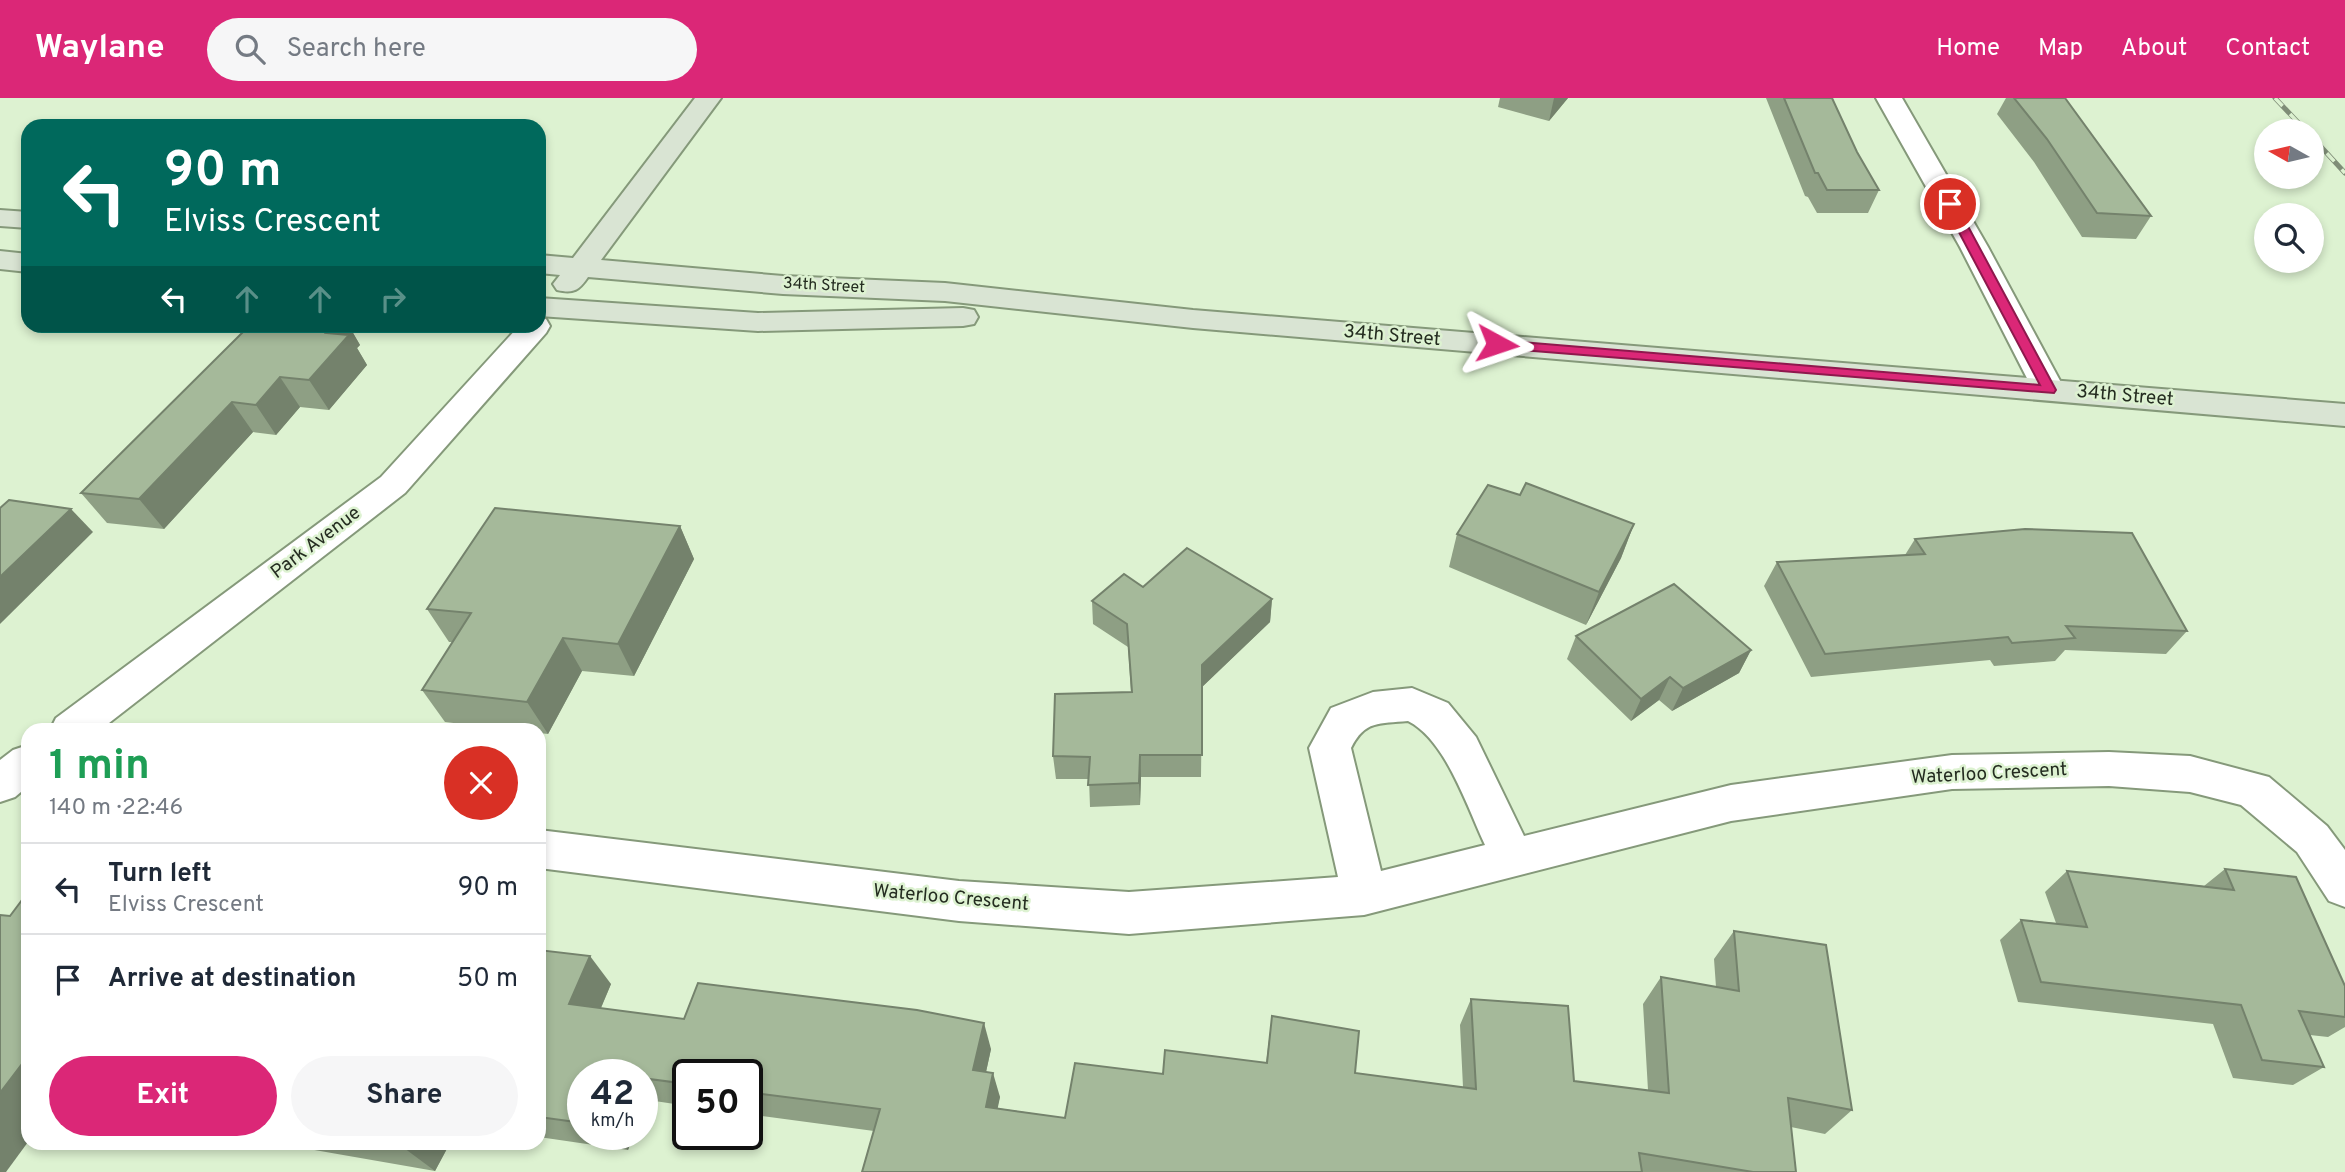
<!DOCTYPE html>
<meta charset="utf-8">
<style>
body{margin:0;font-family:Overpass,sans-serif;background:#f6f6f7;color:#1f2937;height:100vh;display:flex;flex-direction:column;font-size:26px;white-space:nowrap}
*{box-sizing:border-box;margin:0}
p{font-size:23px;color:#747a83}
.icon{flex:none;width:38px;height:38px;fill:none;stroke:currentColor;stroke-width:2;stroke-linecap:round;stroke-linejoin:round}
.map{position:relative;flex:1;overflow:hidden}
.details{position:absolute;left:21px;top:625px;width:525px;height:427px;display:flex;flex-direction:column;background:#fff;border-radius:21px;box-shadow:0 4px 10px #0003}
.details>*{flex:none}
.top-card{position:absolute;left:21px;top:21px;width:525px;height:214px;border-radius:21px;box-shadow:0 4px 10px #0003;background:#00695c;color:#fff;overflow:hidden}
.needle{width:46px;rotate:278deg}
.controls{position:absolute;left:2254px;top:21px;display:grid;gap:14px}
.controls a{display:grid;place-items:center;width:70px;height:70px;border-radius:50%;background:#fff;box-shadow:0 4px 10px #0003;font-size:35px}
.speed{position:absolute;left:567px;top:961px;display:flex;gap:14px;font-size:35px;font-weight:700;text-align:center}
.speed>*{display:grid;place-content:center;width:91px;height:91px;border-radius:50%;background:#fff;box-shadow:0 4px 10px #0003;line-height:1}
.speed small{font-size:18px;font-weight:400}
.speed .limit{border:4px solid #111;border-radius:10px;background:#fff;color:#111}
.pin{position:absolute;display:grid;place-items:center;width:60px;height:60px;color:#fff;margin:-30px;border:4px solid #fff;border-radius:50%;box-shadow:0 2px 7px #0007}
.me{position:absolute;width:77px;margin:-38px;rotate:95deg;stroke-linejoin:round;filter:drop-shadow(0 0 5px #0008)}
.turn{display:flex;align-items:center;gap:24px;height:147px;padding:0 28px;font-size:32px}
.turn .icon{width:91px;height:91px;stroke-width:2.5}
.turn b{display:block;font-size:49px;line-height:60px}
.lanes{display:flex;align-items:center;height:66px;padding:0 28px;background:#0003;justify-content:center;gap:35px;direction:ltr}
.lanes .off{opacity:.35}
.round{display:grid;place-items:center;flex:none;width:74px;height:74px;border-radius:37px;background:#f6f6f7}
.headline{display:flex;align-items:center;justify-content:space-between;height:119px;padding:0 28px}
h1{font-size:42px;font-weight:700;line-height:52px;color:#1e9e55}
.action{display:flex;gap:14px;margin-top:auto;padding:14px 28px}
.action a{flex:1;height:80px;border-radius:42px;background:#db2777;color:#fff;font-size:28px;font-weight:700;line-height:80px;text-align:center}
.action a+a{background:#f6f6f7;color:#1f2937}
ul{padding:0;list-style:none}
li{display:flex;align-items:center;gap:21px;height:91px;padding:0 28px;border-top:2px solid #e0e1e3}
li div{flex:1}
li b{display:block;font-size:26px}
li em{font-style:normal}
header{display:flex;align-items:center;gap:42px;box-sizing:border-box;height:98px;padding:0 35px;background:#db2777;color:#fff}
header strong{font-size:33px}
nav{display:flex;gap:38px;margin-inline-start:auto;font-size:24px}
.search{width:490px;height:63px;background:#f6f6f7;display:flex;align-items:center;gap:18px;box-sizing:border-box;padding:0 24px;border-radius:38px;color:#747a83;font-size:26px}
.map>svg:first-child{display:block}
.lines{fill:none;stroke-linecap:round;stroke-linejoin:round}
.street-casing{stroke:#85997a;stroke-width:4}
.secondary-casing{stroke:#85997a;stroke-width:4}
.street{fill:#fff;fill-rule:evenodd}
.secondary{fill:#d9e4d3;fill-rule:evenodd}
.rail-casing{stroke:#7f8d77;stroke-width:5}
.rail{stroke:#ddf2d1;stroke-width:3.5;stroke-dasharray:11;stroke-linecap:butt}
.wall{fill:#8e9f84}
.shaded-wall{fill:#74826c}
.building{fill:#a5b99a;stroke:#74826c;stroke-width:2}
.route{fill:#db2777;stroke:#8e194d;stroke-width:2}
.labels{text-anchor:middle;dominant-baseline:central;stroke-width:5;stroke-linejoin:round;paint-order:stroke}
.far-street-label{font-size:16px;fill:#242c20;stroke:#ddf2d1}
.street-label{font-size:19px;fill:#242c20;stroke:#ddf2d1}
</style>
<header>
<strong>Waylane</strong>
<div class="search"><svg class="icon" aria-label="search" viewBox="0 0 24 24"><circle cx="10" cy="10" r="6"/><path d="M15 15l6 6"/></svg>Search here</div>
<nav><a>Home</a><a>Map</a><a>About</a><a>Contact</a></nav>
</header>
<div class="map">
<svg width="2345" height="1074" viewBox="0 0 2345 1074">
<rect width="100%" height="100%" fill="#ddf2d1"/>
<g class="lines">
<g class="street-casing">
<g id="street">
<path d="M 1876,0 L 1902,0 L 1988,149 L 2065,292 L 2060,299 L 2049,302 L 2038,299 L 2033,292 L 1960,149 Z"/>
<path d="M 539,220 L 546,221 L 550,228 L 546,235 L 405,395 L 100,632 L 50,632 L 56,620 L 381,379 L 519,228 L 539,228 Z"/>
<path d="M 1412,590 L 1448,605 L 1476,639 L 1524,738 L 1731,687 L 1952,657 L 2109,654 L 2190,658 L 2269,679 L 2327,728 L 2345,752 L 2345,809 L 2329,803 L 2297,754 L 2241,707 L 2190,694 L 2109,688 L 1952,691 L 1731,723 L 1364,817 L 1129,836 L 959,823 L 539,770 L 539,732 L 959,783 L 1129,794 L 1338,779 L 1309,650 L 1331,610 L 1373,594 ZM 1408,623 C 1446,642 1467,709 1485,747 L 1381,773 L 1351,650 C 1365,622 1379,626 1408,623 Z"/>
<path d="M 28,647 L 28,688 L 15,699 L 0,704 L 0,662 L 13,652 Z"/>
</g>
</g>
<g class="secondary-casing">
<g id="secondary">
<path d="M 695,0 L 721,0 L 601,162 L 783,178 L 945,185 L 1193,212 L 2345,306 L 2345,328 L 1193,230 L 945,203 L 783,196 L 588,179 C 579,192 574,196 557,192 L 553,186 L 560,177 L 539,175 L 539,157 L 573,160 Z"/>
<path d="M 0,112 L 28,114 L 28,130 L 0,128 Z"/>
<path d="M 0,153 L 28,156 L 28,174 L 0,171 Z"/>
<path d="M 539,200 L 758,215 L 963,210 L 974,212 L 978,219 L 974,226 L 963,228 L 758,233 L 539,218 Z"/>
</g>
</g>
<use href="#street" class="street"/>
<use href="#secondary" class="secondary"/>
<g class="rail-casing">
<g id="rail">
<path d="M 2275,0 L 2306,33"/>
<path d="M 2312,39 L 2345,75"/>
</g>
</g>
<use href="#rail" class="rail"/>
</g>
<g class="wall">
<path d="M 1500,0 L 1568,0 L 1549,23 L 1498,9 Z"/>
<path d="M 1766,0 L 1832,0 L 1857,54 L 1879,92 L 1868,115 L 1817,115 L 1808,99 L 1805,98 Z"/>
<path d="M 2006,0 L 2065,0 L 2151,118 L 2136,141 L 2082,139 L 2034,64 L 1997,16 Z"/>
<path d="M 249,228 L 349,228 L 360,247 L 357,250 L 367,267 L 329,312 L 300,309 L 276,337 L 253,334 L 164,431 L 107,425 L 81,395 Z"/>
<path d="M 1520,397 L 1634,426 L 1621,460 L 1586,527 L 1449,469 L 1457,436 Z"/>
<path d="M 680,428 L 694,461 L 634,578 L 582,573 L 548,636 L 539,635 L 539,632 L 512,632 L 445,624 L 422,592 L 453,544 L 449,544 L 427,511 Z"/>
<path d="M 1915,441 L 2187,533 L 2166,556 L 2065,552 L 2055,563 L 1994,568 L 1990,562 L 1811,579 L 1764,488 L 1777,464 L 1905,457 Z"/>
<path d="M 1143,489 L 1272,501 L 1270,524 L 1202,589 L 1201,679 L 1141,679 L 1140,707 L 1090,709 L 1089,681 L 1056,681 L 1053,658 L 1131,594 L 1128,549 L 1093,526 L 1092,503 Z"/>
<path d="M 1576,538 L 1751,552 L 1739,575 L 1672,613 L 1659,602 L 1631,623 L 1567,561 Z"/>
<path d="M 2225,771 L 2345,888 L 2345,929 L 2328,939 L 2310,937 L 2324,969 L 2293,987 L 2233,980 L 2213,926 L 2018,904 L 2000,842 L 2021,822 L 2056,825 L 2045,794 L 2067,773 L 2204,788 Z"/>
<path d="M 1734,833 L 1852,1012 L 1825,1036 L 1791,1029 L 1796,1074 L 862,1074 L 874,1033 L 747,1016 L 747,976 L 688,976 L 688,1008 L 648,1002 L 642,1016 L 642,976 L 583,976 L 583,1036 L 634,1036 L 628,1052 L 539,1039 L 539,852 L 611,886 L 601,910 L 684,921 L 991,951 L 986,974 L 1000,999 L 997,1010 L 1065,1020 L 1163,976 L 1266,965 L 1272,918 L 1355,975 L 1463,989 L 1460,927 L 1471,901 L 1574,983 L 1648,992 L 1643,906 L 1661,879 L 1716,889 L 1714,861 Z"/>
<path d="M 278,1045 L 450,1045 L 435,1073 L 280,1046 Z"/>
</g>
<g class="shaded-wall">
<path d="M 1554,0 L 1568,0 L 1549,23 Z"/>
<path d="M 333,228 L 349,228 L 360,247 L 357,250 L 367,267 L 329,312 L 309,282 L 326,235 Z"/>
<path d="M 280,279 L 300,309 L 276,337 L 256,307 Z"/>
<path d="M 232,304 L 253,334 L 164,431 L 139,401 Z"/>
<path d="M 71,411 L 93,434 L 0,526 L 0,479 Z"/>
<path d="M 1634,426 L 1621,460 L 1586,527 L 1599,494 Z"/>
<path d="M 680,428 L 694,461 L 634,578 L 618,546 Z"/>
<path d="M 1272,501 L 1270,524 L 1201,590 L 1202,567 Z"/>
<path d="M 563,540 L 582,573 L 548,636 L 527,604 Z"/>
<path d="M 1751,552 L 1739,575 L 1672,613 L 1683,590 Z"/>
<path d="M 1670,579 L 1659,602 L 1631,623 L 1641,601 Z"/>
<path d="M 1140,657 L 1141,679 L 1140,707 L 1139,685 Z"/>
<path d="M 590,858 L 611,886 L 591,933 L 569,906 Z"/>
<path d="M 984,925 L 991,951 L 981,997 L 973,972 Z"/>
<path d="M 28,958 L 28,1044 L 6,1074 L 0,1074 L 0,995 Z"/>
<path d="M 993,975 L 1000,999 L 993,1033 L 986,1009 Z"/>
<path d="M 642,996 L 648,1002 L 642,1016 Z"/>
<path d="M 613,1036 L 634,1036 L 628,1052 Z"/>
<path d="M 408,1045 L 450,1045 L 435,1073 L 404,1050 Z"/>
</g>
<g class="building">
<path d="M 1784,0 L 1832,0 L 1857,54 L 1879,92 L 1827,92 L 1818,75 L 1815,75 Z"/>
<path d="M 2014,0 L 2065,0 L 2151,118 L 2097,115 L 2047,41 Z"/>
<path d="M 249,228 L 333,228 L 326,235 L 349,237 L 309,282 L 280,279 L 256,307 L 232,304 L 139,401 L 81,395 Z"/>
<path d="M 1526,385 L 1634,426 L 1599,494 L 1457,436 L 1488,387 L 1520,397 Z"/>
<path d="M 9,402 L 71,411 L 0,479 L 0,410 Z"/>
<path d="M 495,410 L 680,428 L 618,546 L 563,540 L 527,604 L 422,592 L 471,515 L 427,511 Z"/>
<path d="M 2025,431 L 2132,435 L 2187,533 L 2066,528 L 2075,540 L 2012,545 L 2008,539 L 1825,556 L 1777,464 L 1925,456 L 1915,441 Z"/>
<path d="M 1187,450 L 1272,501 L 1202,567 L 1202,657 L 1140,657 L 1139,685 L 1088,687 L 1090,659 L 1053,658 L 1055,596 L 1132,594 L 1127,526 L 1092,503 L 1124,476 L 1143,489 Z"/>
<path d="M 1674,486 L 1751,552 L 1683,590 L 1670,579 L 1641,601 L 1576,538 Z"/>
<path d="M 2225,771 L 2296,779 L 2345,888 L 2345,919 L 2299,913 L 2324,969 L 2262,962 L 2241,907 L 2041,884 L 2021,822 L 2087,829 L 2067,773 L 2234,792 Z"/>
<path d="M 28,794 L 28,958 L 0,995 L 0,817 L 10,818 Z"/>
<path d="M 1734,833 L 1826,847 L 1852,1012 L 1788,1000 L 1796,1074 L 1753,1074 L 1639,1055 L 1642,1074 L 862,1074 L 880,1011 L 747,994 L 747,976 L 688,976 L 688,986 L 642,980 L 642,976 L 583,976 L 583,1025 L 539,1019 L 539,852 L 590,858 L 569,906 L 684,921 L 698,885 L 917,912 L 984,925 L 973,972 L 993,975 L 986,1009 L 1065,1020 L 1075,965 L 1163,976 L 1165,952 L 1267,965 L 1272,918 L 1359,933 L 1355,975 L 1476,991 L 1471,901 L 1568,908 L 1574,983 L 1669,995 L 1661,879 L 1739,893 Z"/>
<path d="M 371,1045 L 408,1045 L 404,1050 Z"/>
</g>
<path class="route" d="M 1946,104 L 1956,106 L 2056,292 L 2054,295 L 1497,250 L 1490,246 L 1497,242 L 2040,287 L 1944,106 Z"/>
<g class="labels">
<g class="far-street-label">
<text transform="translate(824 188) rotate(3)">34th Street</text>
</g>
<g class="street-label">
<text transform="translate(1392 238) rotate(5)">34th Street</text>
<text transform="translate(2125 298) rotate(5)">34th Street</text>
<text transform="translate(316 445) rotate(-37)">Park Avenue</text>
<text transform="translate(1989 676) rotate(-3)">Waterloo Crescent</text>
<text transform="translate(951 800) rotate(5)">Waterloo Crescent</text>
</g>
</g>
</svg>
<div class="controls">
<a><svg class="needle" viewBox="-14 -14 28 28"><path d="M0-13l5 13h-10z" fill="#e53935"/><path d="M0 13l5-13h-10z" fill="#747a83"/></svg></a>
<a><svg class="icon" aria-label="search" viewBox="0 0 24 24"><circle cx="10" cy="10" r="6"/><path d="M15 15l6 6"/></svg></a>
</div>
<div class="speed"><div>42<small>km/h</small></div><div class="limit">50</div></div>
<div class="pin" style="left:1950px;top:106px;background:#d93025"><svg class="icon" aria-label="arrive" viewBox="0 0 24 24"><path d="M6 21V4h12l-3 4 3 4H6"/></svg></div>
<svg class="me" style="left:1497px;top:246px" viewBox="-20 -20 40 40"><path d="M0-17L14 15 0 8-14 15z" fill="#db2777" stroke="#fff" stroke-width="4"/></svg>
<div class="top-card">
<div class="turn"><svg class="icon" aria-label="left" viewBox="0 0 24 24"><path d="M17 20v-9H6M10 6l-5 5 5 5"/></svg><div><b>90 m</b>Elviss Crescent</div></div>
<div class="lanes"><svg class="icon" aria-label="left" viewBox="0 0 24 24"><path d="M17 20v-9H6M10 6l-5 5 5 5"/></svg><svg class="icon off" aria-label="ahead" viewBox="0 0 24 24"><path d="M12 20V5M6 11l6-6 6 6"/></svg><svg class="icon off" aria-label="ahead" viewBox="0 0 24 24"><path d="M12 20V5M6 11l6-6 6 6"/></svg><svg class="icon off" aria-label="right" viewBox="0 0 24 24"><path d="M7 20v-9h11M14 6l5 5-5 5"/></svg></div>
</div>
<section class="details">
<div class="headline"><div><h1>1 min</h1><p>140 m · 22:46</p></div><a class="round" style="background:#d93025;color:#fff"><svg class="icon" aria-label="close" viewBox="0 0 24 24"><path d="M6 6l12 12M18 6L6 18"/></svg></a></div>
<ul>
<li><svg class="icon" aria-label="left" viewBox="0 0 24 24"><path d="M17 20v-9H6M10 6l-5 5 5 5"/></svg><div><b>Turn left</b><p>Elviss Crescent</p></div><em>90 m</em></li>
<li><svg class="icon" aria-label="arrive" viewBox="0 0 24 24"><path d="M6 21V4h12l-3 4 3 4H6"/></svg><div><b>Arrive at destination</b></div><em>50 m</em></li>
</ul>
<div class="action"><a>Exit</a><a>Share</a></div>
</section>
</div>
